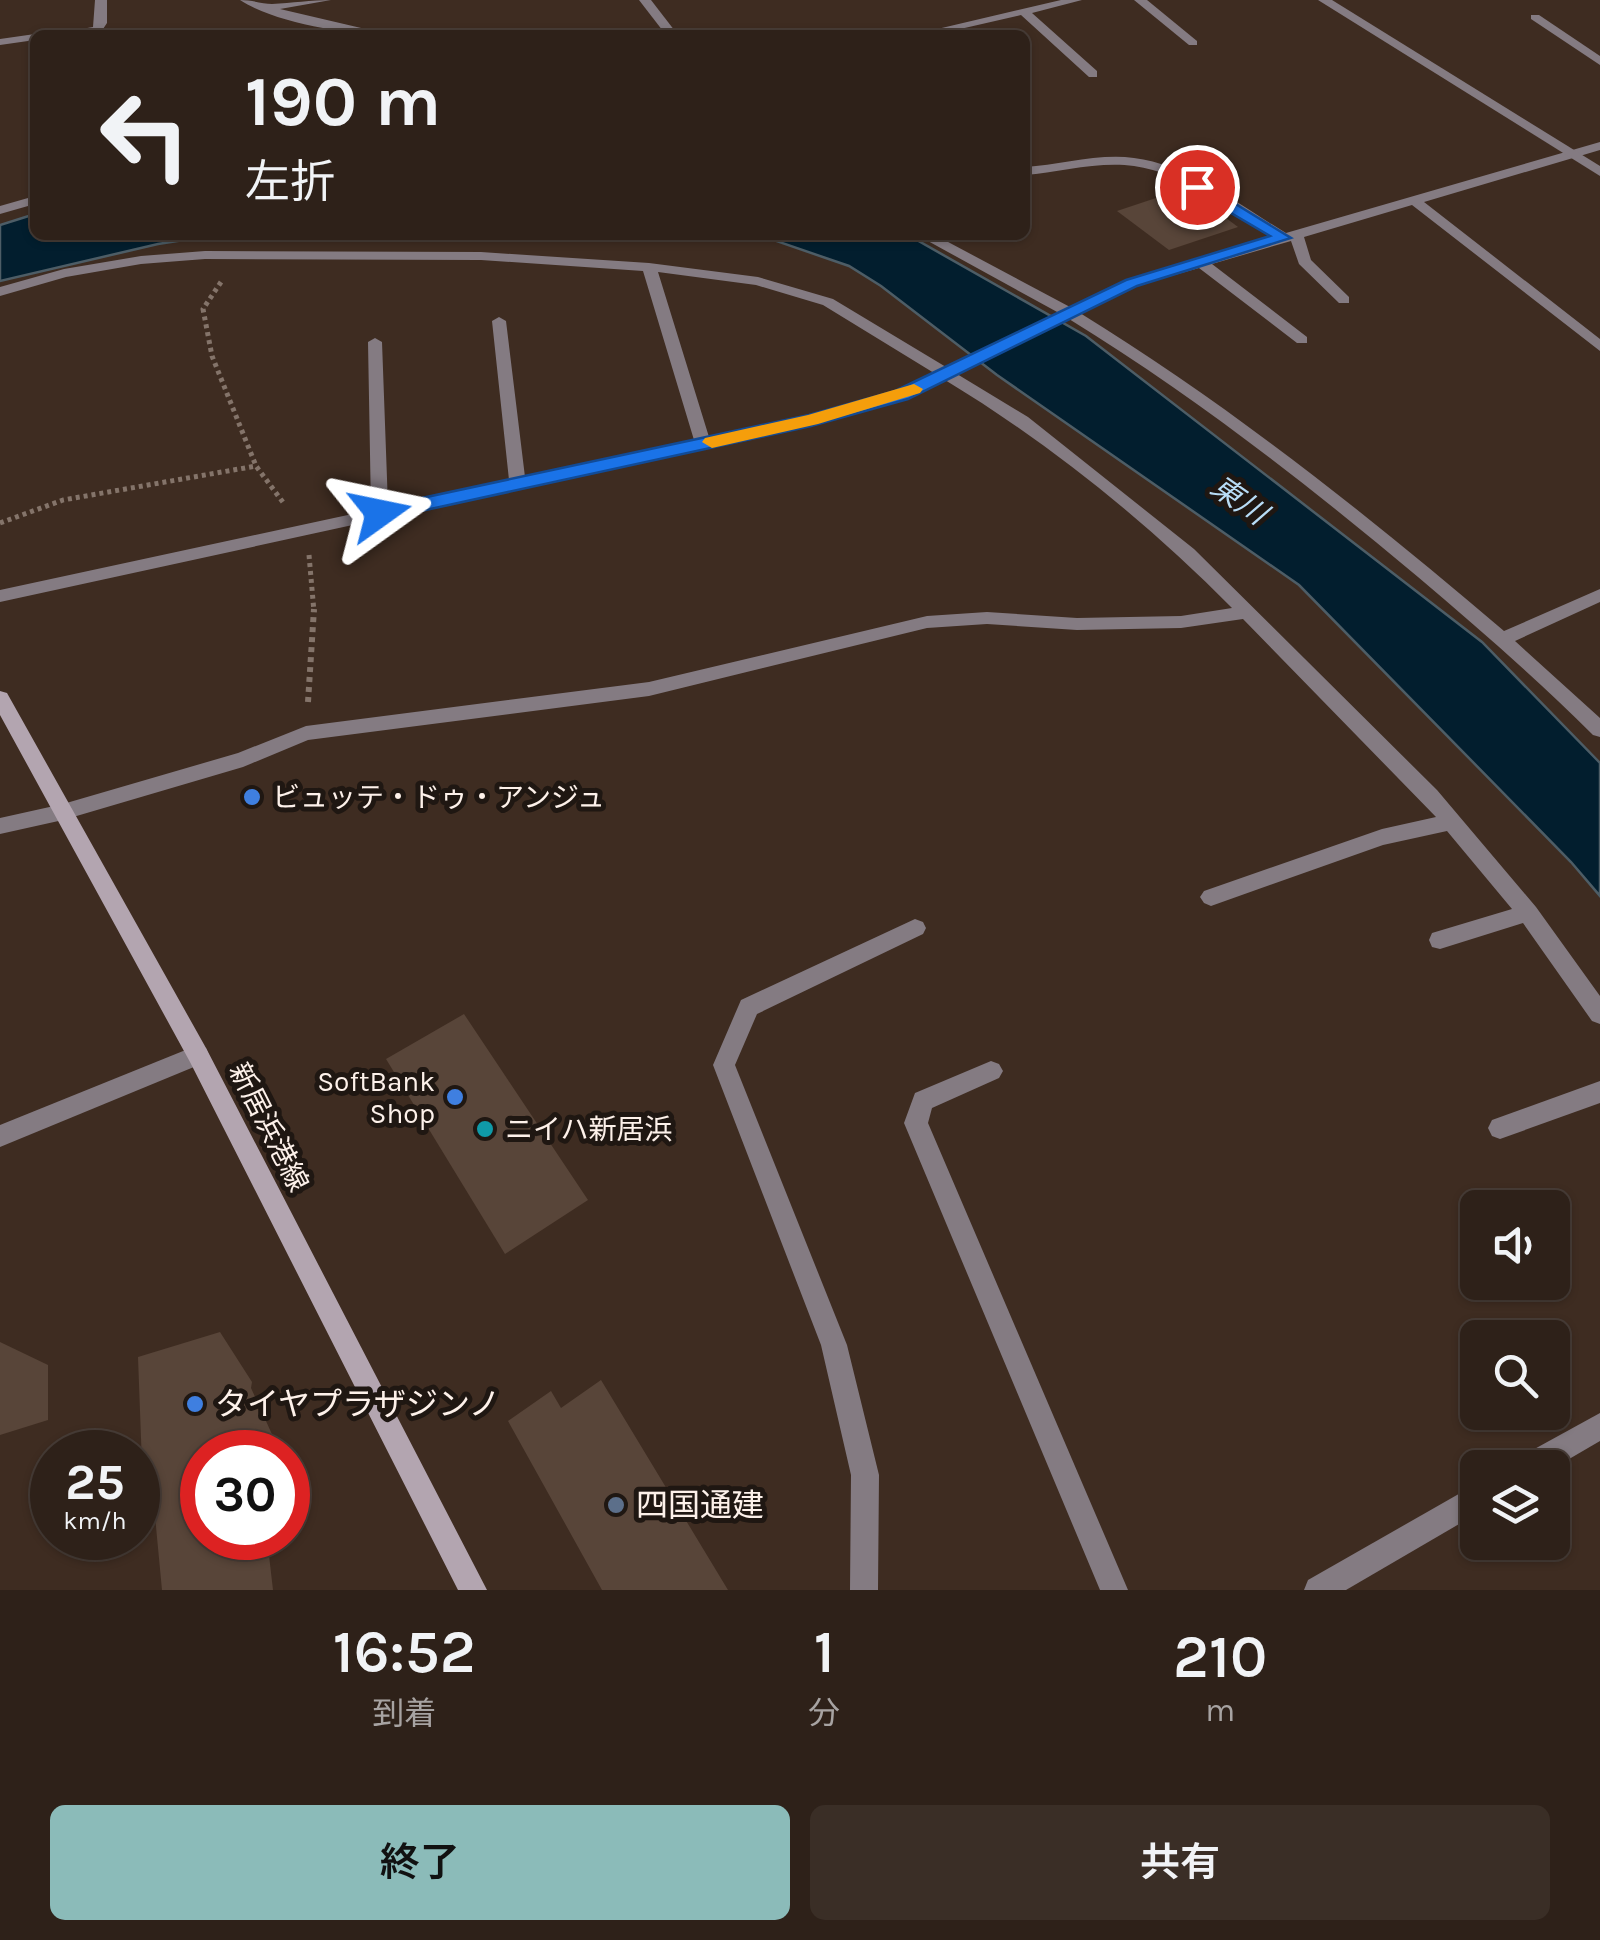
<!DOCTYPE html>
<html lang="ja">
<meta charset="utf-8">
<style>
body{margin:0;font-family:Karla,"Noto Sans JP",sans-serif;background:#3a2e26;color:#f1f3f6;height:100vh;display:flex;flex-direction:column;font-size:38px;white-space:nowrap}
*{box-sizing:border-box;margin:0}
p{font-size:32px;color:#a7a3a2}
.icon{flex:none;width:55px;height:55px;fill:none;stroke:currentColor;stroke-width:2;stroke-linecap:round;stroke-linejoin:round}
.map{position:relative;height:1590px;overflow:hidden}
.panel{display:flex;flex-direction:column;background:#2e2119;flex:1}
.panel>*{flex:none}
.hud{position:absolute;left:30px;top:30px;width:1000px;height:210px;border-radius:15px;box-shadow:0 2px 8px #0004,0 0 0 2px #493e38;background:#2e2119;color:#f1f3f6;overflow:hidden}
.buttons{position:absolute;left:1460px;top:1190px;display:grid;gap:20px}
.buttons a{display:grid;place-items:center;width:110px;height:110px;border-radius:15px;background:#2e2119;box-shadow:0 2px 8px #0004,0 0 0 2px #493e38;font-size:50px}
.speed{position:absolute;left:30px;top:1430px;display:flex;gap:20px;font-size:50px;font-weight:700;text-align:center}
.speed>*{display:grid;place-content:center;width:130px;height:130px;border-radius:50%;background:#2e2119;box-shadow:0 2px 8px #0004,0 0 0 2px #493e38;line-height:1}
.speed small{font-size:25px;font-weight:400}
.speed .limit{border:15px solid #d22;background:#fff;color:#111}
.pin{position:absolute;display:grid;place-items:center;width:85px;height:85px;color:#fff;margin:-42px;border:5px solid #fff;border-radius:50%;box-shadow:0 2px 10px #0007}
.me{position:absolute;width:110px;margin:-55px;rotate:78deg;stroke-linejoin:round;filter:drop-shadow(0 0 8px #0008)}
.turn{display:flex;align-items:center;gap:35px;height:210px;padding:0 50px;font-size:45px}
.turn .icon{width:130px;height:130px;stroke-width:2.5}
.turn b{display:block;font-size:70px;line-height:85px}
.eta{display:flex;justify-content:space-evenly;align-items:center;height:170px;text-align:center}
.eta b{font-size:60px;font-weight:600;line-height:70px}
.cta{display:flex;gap:20px;margin-top:auto;padding:20px 50px}
.cta a{flex:1;height:115px;border-radius:15px;background:#8bbbb9;color:#111;font-size:40px;font-weight:600;line-height:115px;text-align:center}
.cta a+a{background:#3a2e26;color:#f1f3f6}
.map>svg:first-child{display:block}
.water{fill:#021e2e;stroke:#4d5d66;stroke-width:2.5}
.building{fill:#584539}
.lines{fill:none;stroke-linecap:round;stroke-linejoin:round}
.path-far1{stroke:#84746a;stroke-width:5;stroke-dasharray:4 4;stroke-linecap:butt}
.path{stroke:#84746a;stroke-width:6;stroke-dasharray:5 5;stroke-linecap:butt}
.minor{fill:#847b82;fill-rule:evenodd}
.tertiary{fill:#847b82;fill-rule:evenodd}
.secondary{fill:#b3a5b0;fill-rule:evenodd}
.route{fill:#1a73e8;stroke:#114b97;stroke-width:2.5}
.slow{fill:#f59e0b}
.shop-dot{fill:#3f7fe0;stroke:#1f1712;stroke-width:4}
.culture-dot{fill:#0f9aa8;stroke:#1f1712;stroke-width:4}
.service-dot{fill:#5c6f8a;stroke:#1f1712;stroke-width:4}
.labels{text-anchor:middle;dominant-baseline:central;stroke-width:10;stroke-linejoin:round;paint-order:stroke}
.poi-label{font-size:28px;fill:#fdf1ea;stroke:#1f1712;text-anchor:start}
.street-label{font-size:28px;fill:#fdf1ea;stroke:#1f1712}
.water-label{font-size:30px;font-style:italic;fill:#b7dcf6;stroke:#1f1712}
.near-poi-label{font-size:32px;fill:#fdf1ea;stroke:#1f1712;text-anchor:start}
</style>
<div class="map">
<svg width="1600" height="1590" viewBox="0 0 1600 1590">
<rect width="100%" height="100%" fill="#3e2c21"/>
<g class="water">
<path d="M 35,214 L 35,235 L 216,235 L 158,244 L 0,281 L 0,225 Z"/>
<path d="M 759,235 L 908,235 L 1086,336 L 1482,642 L 1600,763 L 1600,896 L 1571,862 L 1299,585 L 997,375 L 881,286 L 849,266 Z"/>
</g>
<g class="building">
<path d="M 1186,188 L 1238,227 L 1169,250 L 1117,211 Z"/>
<path d="M 464,1014 L 588,1200 L 505,1254 L 386,1059 Z"/>
<path d="M 220,1332 L 252,1382 L 251,1388 L 280,1452 L 202,1452 L 202,1538 L 267,1538 L 273,1590 L 162,1590 L 155,1516 L 144,1519 L 138,1357 Z"/>
<path d="M 0,1342 L 48,1365 L 48,1420 L 0,1435 Z"/>
<path d="M 601,1380 L 728,1590 L 602,1590 L 508,1421 L 551,1391 L 561,1408 Z"/>
</g>
<g class="lines">
<g class="path-far1">
<path d="M 221,282 L 203,309 L 212,356 L 256,466"/>
<path d="M 0,523 L 63,500 L 256,466 L 285,505"/>
<path d="M 309,555 L 314,612"/>
</g>
<path class="path" d="M 308,702 L 314,609"/>
<g class="minor">
<path d="M 95,0 L 107,0 L 107,23 L 101,32 L 47,35 L 93,27 Z"/>
<path d="M 240,0 C 252,0 263,4 272,4 C 292,3 311,0 331,0 L 280,9 L 391,35 C 349,35 275,23 240,0 Z"/>
<path d="M 639,0 L 651,0 L 678,35 L 666,35 Z"/>
<path d="M 1061,0 L 1082,0 L 1032,13 L 1097,71 L 1097,77 L 1089,77 L 1021,15 L 934,35 L 912,35 Z"/>
<path d="M 1134,0 L 1147,0 L 1197,41 L 1197,45 L 1189,45 Z"/>
<path d="M 1531,15 L 1539,15 L 1600,56 L 1600,65 L 1531,19 Z"/>
<path d="M 35,34 L 39,35 L 35,35 L 35,40 L 0,45 L 0,39 Z"/>
<path d="M 1600,142 L 1600,150 L 1424,202 L 1600,339 L 1600,351 L 1412,205 L 1304,237 L 1311,260 L 1349,297 L 1349,303 L 1339,303 L 1299,264 L 1291,241 L 1212,264 L 1307,337 L 1307,343 L 1297,343 L 1199,268 L 1136,286 L 1080,313 C 1231,406 1369,516 1504,631 L 1600,589 L 1600,602 L 1515,641 L 1600,718 L 1600,737 L 1593,735 C 1537,679 1478,628 1418,577 C 1307,484 1193,395 1069,319 L 957,374 L 1028,417 L 1194,549 L 1437,790 L 1536,907 L 1600,996 L 1600,1024 L 1592,1021 L 1523,923 L 1440,949 L 1432,947 L 1429,940 L 1432,933 L 1512,909 L 1447,831 L 1383,845 L 1211,906 L 1204,903 L 1200,897 L 1204,891 L 1382,829 L 1436,817 L 1243,619 L 1181,628 L 1077,630 L 987,624 L 927,628 L 649,696 L 308,740 L 243,767 L 63,820 L 0,834 L 0,818 L 63,804 L 238,753 L 306,726 L 649,682 L 927,616 L 987,612 L 1077,618 L 1181,616 L 1232,608 C 1146,521 1049,443 945,380 L 908,398 L 811,425 L 0,602 L 0,590 L 371,510 L 368,342 L 375,338 L 382,342 L 388,506 L 509,480 L 492,321 L 499,317 L 506,321 L 525,477 L 694,440 L 643,271 L 481,260 L 205,259 L 141,264 L 66,277 L 0,296 L 0,287 L 64,269 L 141,256 L 205,251 L 481,252 L 649,263 L 758,277 L 833,299 L 946,367 L 1059,313 L 917,235 L 935,235 L 1070,307 L 1126,280 L 1273,237 C 1231,211 1185,173 1134,166 C 1099,161 1060,172 1025,175 L 1025,167 C 1060,165 1099,153 1134,158 C 1190,165 1239,205 1286,233 ZM 658,272 L 756,285 L 823,305 L 934,373 C 864,408 785,421 709,437 Z"/>
<path d="M 35,196 L 35,204 L 0,214 L 0,206 Z"/>
<path d="M 915,919 L 923,922 L 926,928 L 923,934 L 757,1014 L 735,1065 L 847,1345 L 879,1475 L 878,1590 L 850,1590 L 851,1475 L 821,1345 L 713,1065 L 741,1000 Z"/>
<path d="M 198,1045 L 206,1048 L 209,1055 L 206,1062 L 0,1147 L 0,1125 Z"/>
<path d="M 991,1061 L 999,1064 L 1003,1071 L 999,1078 L 932,1108 L 928,1123 L 1128,1590 L 1100,1590 L 904,1123 L 915,1093 Z"/>
<path d="M 1600,1081 L 1600,1103 L 1500,1139 L 1492,1136 L 1488,1128 L 1492,1120 Z"/>
<path d="M 1600,1413 L 1600,1441 L 1552,1469 L 1514,1468 L 1518,1458 Z"/>
<path d="M 1478,1483 L 1478,1513 L 1346,1590 L 1304,1590 L 1308,1580 Z"/>
</g>
<path class="tertiary" d="M 1318,0 L 1332,0 L 1600,166 L 1600,176 Z"/>
<path class="secondary" d="M 0,691 L 7,693 L 206,1048 L 487,1590 L 458,1590 L 190,1062 L 0,715 Z"/>
</g>
<path class="route" d="M 1192,184 L 1203,184 L 1291,238 L 1137,286 L 908,399 L 811,426 L 380,520 L 371,513 L 380,507 L 809,415 L 895,391 L 1126,280 L 1270,236 L 1192,190 Z"/>
<path class="slow" d="M 914,384 L 923,389 L 920,393 L 818,424 L 712,448 L 702,442 L 705,438 L 808,415 Z"/>
<g class="shop-dot">
<circle cx="252" cy="797" r="10"/>
<circle cx="455" cy="1097" r="10"/>
<circle cx="195" cy="1404" r="10"/>
</g>
<circle class="culture-dot" cx="485" cy="1129" r="10"/>
<circle class="service-dot" cx="616" cy="1505" r="10"/>
<g class="labels">
<g class="poi-label">
<text x="272" y="797">ビュッテ・ドゥ・アンジュ</text>
<text x="435" y="1081" text-anchor="end">SoftBank<tspan x="435" dy="32">Shop</tspan></text>
<text x="505" y="1129">ニイハ新居浜</text>
</g>
<g class="street-label">
<text transform="translate(269 1127) rotate(63)">新居浜港線</text>
</g>
<g class="water-label">
<text transform="translate(1239 500) rotate(35)">東川</text>
</g>
<g class="near-poi-label">
<text x="215" y="1404">タイヤプラザジンノ</text>
<text x="636" y="1505">四国通建</text>
</g>
</g>
</svg>
<div class="buttons">
<a><svg class="icon" aria-label="sound" viewBox="0 0 24 24"><path d="M4 9h4l5-4v14l-5-4H4zM17 9q2 3 0 6"/></svg></a>
<a><svg class="icon" aria-label="search" viewBox="0 0 24 24"><circle cx="10" cy="10" r="6"/><path d="M15 15l6 6"/></svg></a>
<a><svg class="icon" aria-label="layers" viewBox="0 0 24 24"><path d="M12 4l9 5-9 5-9-5zM3 14l9 5 9-5"/></svg></a>
</div>
<div class="speed"><div>25<small>km/h</small></div><div class="limit">30</div></div>
<div class="pin" style="left:1197px;top:187px;background:#d93025"><svg class="icon" aria-label="arrive" viewBox="0 0 24 24"><path d="M6 21V4h12l-3 4 3 4H6"/></svg></div>
<svg class="me" style="left:380px;top:513px" viewBox="-20 -20 40 40"><path d="M0-17L14 15 0 8-14 15z" fill="#1a73e8" stroke="#fff" stroke-width="4"/></svg>
<div class="hud">
<div class="turn"><svg class="icon" aria-label="left" viewBox="0 0 24 24"><path d="M17 20v-9H6M10 6l-5 5 5 5"/></svg><div><b>190 m</b>左折</div></div>
</div>
</div>
<section class="panel">
<div class="eta">
<div><b>16:52</b><p>到着</p></div>
<div><b>1</b><p>分</p></div>
<div><b>210</b><p>m</p></div>
</div>
<div class="cta"><a>終了</a><a>共有</a></div>
</section>
